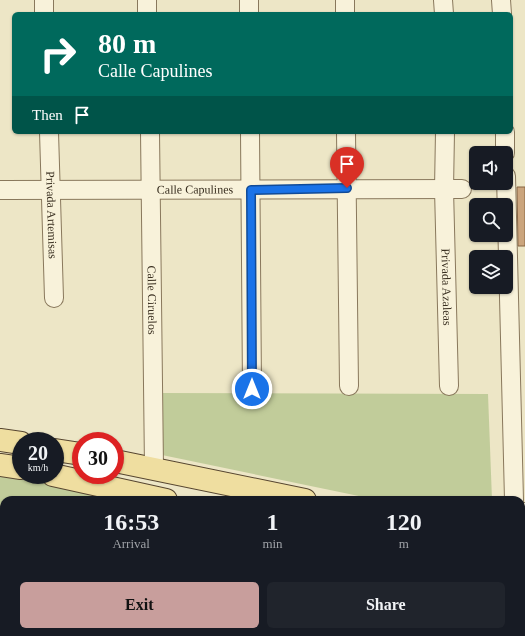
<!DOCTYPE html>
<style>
body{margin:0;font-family:Georgia,serif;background:#20242c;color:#f1f3f6;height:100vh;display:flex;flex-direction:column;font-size:15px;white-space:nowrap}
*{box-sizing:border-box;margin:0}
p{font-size:13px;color:#9ea1a6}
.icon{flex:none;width:22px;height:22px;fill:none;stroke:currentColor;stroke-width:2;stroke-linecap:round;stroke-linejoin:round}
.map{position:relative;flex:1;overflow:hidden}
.details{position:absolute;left:0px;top:496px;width:525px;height:140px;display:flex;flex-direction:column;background:#171b24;border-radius:12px 12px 0 0;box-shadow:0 1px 3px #0004}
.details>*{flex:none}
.banner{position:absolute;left:12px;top:12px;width:501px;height:122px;border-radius:6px;box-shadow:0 1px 3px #0004;background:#00695c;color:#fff;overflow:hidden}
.tools{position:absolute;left:469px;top:146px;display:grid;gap:8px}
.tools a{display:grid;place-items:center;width:44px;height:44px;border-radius:6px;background:#171b24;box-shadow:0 1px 3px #0004;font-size:20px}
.speed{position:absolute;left:12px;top:432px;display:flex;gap:8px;font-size:20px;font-weight:700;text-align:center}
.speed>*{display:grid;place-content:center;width:52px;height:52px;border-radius:50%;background:#171b24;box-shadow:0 1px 3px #0004;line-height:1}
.speed small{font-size:10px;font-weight:400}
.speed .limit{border:6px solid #d22;background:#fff;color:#111}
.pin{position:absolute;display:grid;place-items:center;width:34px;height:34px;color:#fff;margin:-41px -17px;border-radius:50% 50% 50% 0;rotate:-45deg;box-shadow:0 0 4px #0007}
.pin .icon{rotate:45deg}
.me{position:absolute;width:44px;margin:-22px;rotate:0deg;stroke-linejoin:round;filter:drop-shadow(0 0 3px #0008)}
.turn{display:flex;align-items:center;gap:14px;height:84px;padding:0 20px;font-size:18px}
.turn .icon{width:52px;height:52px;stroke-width:2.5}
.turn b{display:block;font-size:28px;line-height:34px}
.then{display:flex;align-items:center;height:38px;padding:0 20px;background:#0003;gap:8px;font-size:15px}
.eta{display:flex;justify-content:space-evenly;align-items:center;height:68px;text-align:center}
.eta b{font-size:24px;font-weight:800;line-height:28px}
.cta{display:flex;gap:8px;margin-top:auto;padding:8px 20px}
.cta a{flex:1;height:46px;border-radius:6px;background:#c89e9c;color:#111;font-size:16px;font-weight:800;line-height:46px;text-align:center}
.cta a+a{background:#20242c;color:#f1f3f6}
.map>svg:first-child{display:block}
.green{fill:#c1cc9a}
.building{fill:#cba57d;stroke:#876443}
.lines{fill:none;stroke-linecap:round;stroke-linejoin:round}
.minor-casing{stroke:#89785c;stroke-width:20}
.major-casing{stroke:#574630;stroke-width:24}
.minor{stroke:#f8f2da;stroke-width:18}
.major{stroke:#efdea0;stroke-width:22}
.route-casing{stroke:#114b97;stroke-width:10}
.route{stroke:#1a73e8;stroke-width:7}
.labels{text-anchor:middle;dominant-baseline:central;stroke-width:3;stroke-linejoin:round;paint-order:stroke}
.street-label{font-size:12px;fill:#392f20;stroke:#f5efd6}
</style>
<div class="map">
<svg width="525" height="636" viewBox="0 0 525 636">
<rect width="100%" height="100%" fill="#ede6c6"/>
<g class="green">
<path d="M 158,393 L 488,394 L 492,500 L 378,500 L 162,455 Z"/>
<path d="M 0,473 L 125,500 L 4,500 L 4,564 L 0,563 Z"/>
<path d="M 521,580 L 525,580 L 525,636 L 482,636 L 471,632 L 521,632 Z"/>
<path d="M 144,632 L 286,632 L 282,636 L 143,636 Z"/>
</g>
<path class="building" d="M 517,187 L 525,187 L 525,246 L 518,246 Z"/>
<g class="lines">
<g class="minor-casing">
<g id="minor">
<path d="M 44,0 L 44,14"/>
<path d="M 147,0 L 147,14"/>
<path d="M 249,0 L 249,14"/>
<path d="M 345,0 L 345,14"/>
<path d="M 443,0 L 444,14"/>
<path d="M 501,0 L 502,14"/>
<path id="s1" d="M 49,132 L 54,298"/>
<path id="s2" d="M 150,132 L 154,468"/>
<path d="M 250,132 L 252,389"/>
<path d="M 346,132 L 349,386"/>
<path id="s3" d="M 445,132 L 444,189 L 449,386"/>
<path d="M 505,132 L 505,153"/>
<path d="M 506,176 L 514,500"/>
<path id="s4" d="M 0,190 L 462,189"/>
<path d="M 521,512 L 525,512"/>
<path d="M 0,584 L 4,584"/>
<path d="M 36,636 L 37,632"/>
<path d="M 135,636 L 136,632"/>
</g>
</g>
<g class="major-casing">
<g id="major">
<path d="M 0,440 L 21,443"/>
<path d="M 55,450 L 81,454"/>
<path d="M 115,461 L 305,500"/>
<path d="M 0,465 L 21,468"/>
<path d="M 53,475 L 166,500"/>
<path d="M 521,546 L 525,546"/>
<path d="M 521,567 L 525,568"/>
</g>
</g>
<use href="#minor" class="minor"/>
<use href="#major" class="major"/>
</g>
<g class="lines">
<g class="route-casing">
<path id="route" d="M 252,389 L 251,190 L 347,188"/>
</g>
<use href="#route" class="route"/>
</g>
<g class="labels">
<g class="street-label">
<text stroke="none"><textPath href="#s4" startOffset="195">Calle Capulines</textPath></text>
<text stroke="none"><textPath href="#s1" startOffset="83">Privada Artemisas</textPath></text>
<text stroke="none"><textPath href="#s3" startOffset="155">Privada Azaleas</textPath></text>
<text stroke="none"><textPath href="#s2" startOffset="168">Calle Ciruelos</textPath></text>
</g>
</g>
</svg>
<div class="tools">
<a><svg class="icon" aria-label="sound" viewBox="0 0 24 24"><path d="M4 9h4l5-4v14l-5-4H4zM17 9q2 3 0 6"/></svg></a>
<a><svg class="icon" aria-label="search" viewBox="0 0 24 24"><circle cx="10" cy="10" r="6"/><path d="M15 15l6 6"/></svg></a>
<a><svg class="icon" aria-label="layers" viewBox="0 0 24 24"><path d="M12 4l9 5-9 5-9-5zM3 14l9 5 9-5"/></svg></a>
</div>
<div class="speed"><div>20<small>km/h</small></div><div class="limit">30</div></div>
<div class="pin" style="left:347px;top:188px;background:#d93025"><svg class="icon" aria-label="arrive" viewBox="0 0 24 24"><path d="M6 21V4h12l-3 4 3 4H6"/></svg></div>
<svg class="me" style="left:252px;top:389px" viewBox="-20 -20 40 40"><circle r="17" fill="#1a73e8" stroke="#fff" stroke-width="3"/><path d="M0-11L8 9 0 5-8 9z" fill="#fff"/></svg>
<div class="banner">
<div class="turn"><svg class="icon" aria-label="right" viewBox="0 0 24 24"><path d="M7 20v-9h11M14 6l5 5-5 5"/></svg><div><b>80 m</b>Calle Capulines</div></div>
<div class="then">Then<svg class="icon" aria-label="arrive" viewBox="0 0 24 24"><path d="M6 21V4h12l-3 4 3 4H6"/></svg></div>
</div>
<section class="details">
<div class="eta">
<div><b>16:53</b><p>Arrival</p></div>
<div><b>1</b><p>min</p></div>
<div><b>120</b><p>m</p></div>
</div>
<div class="cta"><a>Exit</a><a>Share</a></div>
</section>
</div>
